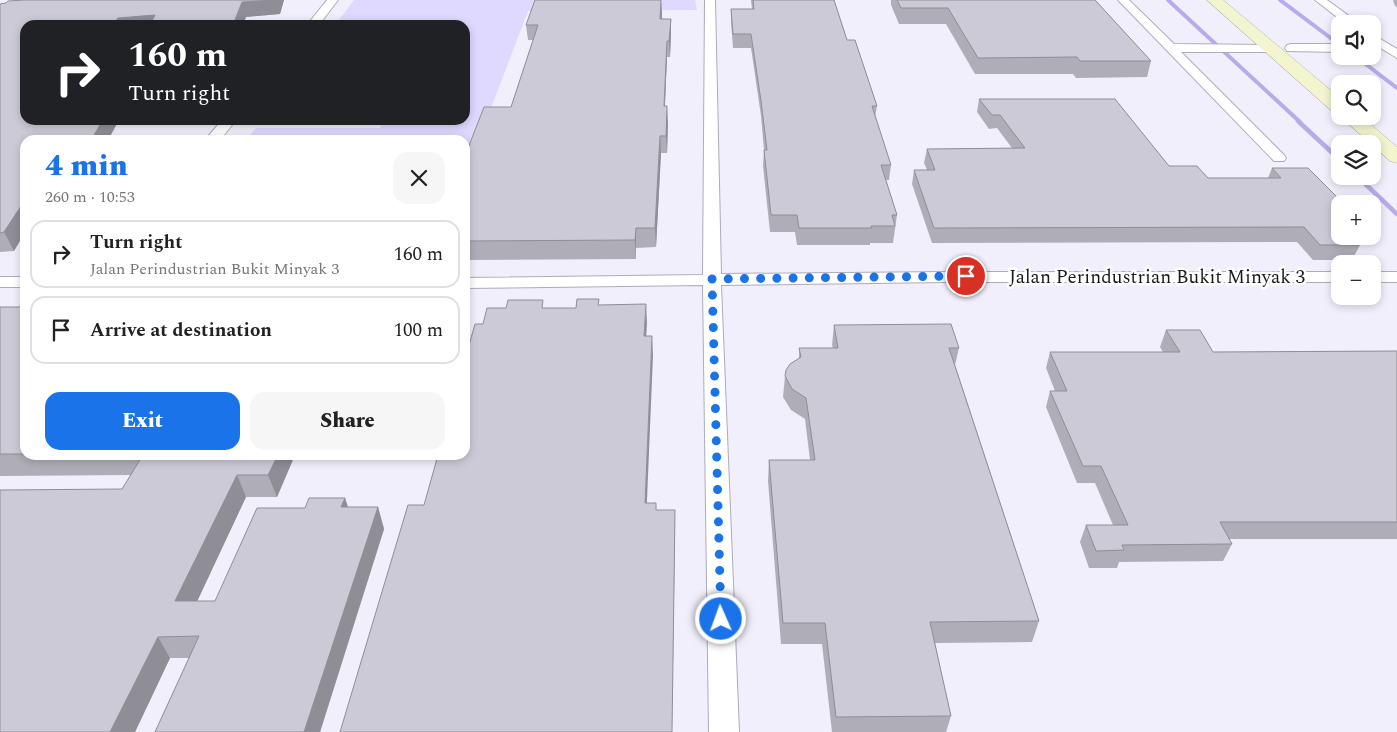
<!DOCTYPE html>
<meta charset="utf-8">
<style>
body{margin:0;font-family:Spectral,serif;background:#f6f6f6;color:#222;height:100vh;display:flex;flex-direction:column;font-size:19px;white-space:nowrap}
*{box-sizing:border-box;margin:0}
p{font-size:16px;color:#767676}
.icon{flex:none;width:28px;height:28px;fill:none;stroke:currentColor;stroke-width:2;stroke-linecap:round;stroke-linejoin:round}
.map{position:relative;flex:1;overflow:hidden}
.side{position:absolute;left:20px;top:135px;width:450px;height:325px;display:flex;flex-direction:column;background:#fff;border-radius:15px;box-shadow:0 2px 8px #0003}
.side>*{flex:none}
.banner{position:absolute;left:20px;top:20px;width:450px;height:105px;border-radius:15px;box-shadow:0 2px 8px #0003;background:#202124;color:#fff;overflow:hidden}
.buttons{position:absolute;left:1331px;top:15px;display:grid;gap:10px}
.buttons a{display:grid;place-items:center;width:50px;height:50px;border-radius:10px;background:#fff;box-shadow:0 2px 8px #0003;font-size:25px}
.pin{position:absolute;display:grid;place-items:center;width:42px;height:42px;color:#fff;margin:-21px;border:2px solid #fff;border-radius:50%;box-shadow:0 1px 5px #0007}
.me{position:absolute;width:55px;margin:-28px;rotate:358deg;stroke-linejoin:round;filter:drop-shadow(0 0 4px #0008)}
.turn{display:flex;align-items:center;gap:18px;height:105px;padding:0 25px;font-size:22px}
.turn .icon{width:65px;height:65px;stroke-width:2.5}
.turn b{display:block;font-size:35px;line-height:42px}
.round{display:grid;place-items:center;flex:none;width:52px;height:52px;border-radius:15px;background:#f6f6f6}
.head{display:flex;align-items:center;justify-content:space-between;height:85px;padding:0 25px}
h1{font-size:30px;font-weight:800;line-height:38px;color:#1a73e8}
.cta{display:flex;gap:10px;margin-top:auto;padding:10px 25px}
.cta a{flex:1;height:58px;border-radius:15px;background:#1a73e8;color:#fff;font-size:20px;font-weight:800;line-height:58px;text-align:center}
.cta a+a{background:#f6f6f6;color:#222}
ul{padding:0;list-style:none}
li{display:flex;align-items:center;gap:15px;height:68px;margin:0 10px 8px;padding:0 15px;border:2px solid #e0e0e0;border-radius:15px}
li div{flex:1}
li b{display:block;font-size:19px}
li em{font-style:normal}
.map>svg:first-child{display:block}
.green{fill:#dfd8ff}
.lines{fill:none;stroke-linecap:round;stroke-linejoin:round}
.stream-far1{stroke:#b9abeb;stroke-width:4}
.stream{stroke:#b9abeb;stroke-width:4.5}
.minor-casing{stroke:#aeacb8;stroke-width:2}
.secondary-casing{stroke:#aeacb8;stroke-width:1}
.minor{fill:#fff;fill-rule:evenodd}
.secondary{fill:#f3f5cf;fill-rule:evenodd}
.wall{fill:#afaeb8}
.shaded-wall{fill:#8f8d96}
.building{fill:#cccad6;stroke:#8f8d96}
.route{stroke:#1a73e8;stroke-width:9;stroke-dasharray:0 16.2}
.labels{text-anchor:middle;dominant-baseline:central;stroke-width:5;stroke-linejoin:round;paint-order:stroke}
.street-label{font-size:19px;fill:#1b1a1e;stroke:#fefefe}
</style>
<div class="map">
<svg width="1397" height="732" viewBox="0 0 1397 732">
<rect width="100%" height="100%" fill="#f1effb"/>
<path class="green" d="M 354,0 L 695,0 L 697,10 L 528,11 L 465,176 L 465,140 L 246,140 L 256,128 L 380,128 L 384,120 L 465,120 L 465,25 L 335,25 Z"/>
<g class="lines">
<g class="stream-far1">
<path d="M 1168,0 L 1300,122"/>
<path d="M 1280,0 L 1340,45"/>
<path d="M 1355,56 L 1397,88"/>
</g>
<g class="stream">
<path d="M 1298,121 L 1340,160"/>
<path d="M 1357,176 L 1397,214"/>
</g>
<g class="minor-casing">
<g id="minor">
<path d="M 327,0 L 338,0 L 319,25 L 307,25 Z"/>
<path d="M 705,0 L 715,0 L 721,274 L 946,272 L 1340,272 L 1340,282 L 946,282 L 721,285 L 739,732 L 709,732 L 703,285 L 465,288 L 465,278 L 703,275 Z"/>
<path d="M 1118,0 L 1129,0 L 1174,44 L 1273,45 L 1275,48 L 1273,51 L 1269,52 L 1181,52 L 1284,155 L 1286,158 L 1284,161 L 1274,161 Z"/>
<path d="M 1315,0 L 1327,0 L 1360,24 L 1346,24 Z"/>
<path d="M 1372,34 L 1397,49 L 1397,58 L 1372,43 Z"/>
<path d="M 1291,44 L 1340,44 L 1340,52 L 1287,51 L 1285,48 L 1287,45 Z"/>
<path d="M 222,120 L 236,120 L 220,140 L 205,140 Z"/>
<rect x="1372" y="272" width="25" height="10"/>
<rect x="0" y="277" width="25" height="10"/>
</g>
</g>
<g class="secondary-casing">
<g id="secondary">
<path d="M 1207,0 L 1223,0 L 1340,98 L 1340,114 L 1333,112 Z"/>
<path d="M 1340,116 L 1361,116 L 1397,147 L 1397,163 L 1390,161 Z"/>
</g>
</g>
<use href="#minor" class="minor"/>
<use href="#secondary" class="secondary"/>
</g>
<g class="wall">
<path d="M 24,0 L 284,0 L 280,14 L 246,17 L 243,25 L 25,25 L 25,120 L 119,120 L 108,140 L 25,140 L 25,232 L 14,251 L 0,252 L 0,4 Z"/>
<path d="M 751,0 L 834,0 L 847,40 L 877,106 L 875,117 L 891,165 L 889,180 L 886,180 L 897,215 L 893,243 L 870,243 L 870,245 L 797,245 L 795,232 L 770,232 L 763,166 L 764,150 L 761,116 L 751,48 L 733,48 L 731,22 L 731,9 L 752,9 Z"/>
<path d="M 891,0 L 1095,0 L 1151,61 L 1147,77 L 1076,78 L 1073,74 L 975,74 L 946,24 L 899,24 L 891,5 Z"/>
<path d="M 1393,0 L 1397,0 L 1397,7 L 1395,6 Z"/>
<path d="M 662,13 L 662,19 L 671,19 L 671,34 L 670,57 L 667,57 L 665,106 L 668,123 L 667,153 L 661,153 L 656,247 L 636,248 L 636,259 L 465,260 L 465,156 L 511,107 L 533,40 L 528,40 L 526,25 Z"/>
<path d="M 979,99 L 1169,166 L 1208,178 L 1268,178 L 1272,168 L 1340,236 L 1372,236 L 1372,225 L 1376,229 L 1369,244 L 1359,244 L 1360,245 L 1352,260 L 1313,260 L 1297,242 L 932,243 L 912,184 L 914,170 L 927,170 L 924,163 L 927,149 L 1012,148 L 997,128 L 989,129 L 977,112 Z"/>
<path d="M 0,307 L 25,307 L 25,455 L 295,455 L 277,497 L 246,497 L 197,601 L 215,601 L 305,508 L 345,498 L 348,507 L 378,507 L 384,529 L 320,732 L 155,732 L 189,658 L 170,658 L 135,732 L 0,732 L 122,489 L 131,475 L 0,476 Z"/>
<path d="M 834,325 L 959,348 L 955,365 L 1039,621 L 1032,642 L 935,643 L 951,716 L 946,732 L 832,732 L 822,644 L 781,644 L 768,481 L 769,460 L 810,460 L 805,419 L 791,410 L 783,397 L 785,376 L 799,359 L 799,348 L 833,348 L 832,345 Z"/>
<path d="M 1166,330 L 1213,352 L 1397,351 L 1397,539 L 1229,539 L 1232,544 L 1223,561 L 1119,562 L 1117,568 L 1089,568 L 1080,542 L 1086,525 L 1113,525 L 1095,483 L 1077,483 L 1046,407 L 1050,391 L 1055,391 L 1046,368 L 1050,352 L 1163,352 L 1160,347 Z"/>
</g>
<g class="shaded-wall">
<path d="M 275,0 L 284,0 L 280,14 L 246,17 L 243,25 L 233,25 L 242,2 Z"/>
<path d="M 661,0 L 662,13 L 661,34 L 660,19 Z"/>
<path d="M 155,15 L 159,25 L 113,25 L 118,18 Z"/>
<path d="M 671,19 L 671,34 L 670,57 L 669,41 Z"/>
<path d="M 667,41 L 667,57 L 664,123 L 664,106 Z"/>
<path d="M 667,106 L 668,123 L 667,153 L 666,136 Z"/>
<path d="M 103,120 L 119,120 L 108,140 L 91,140 Z"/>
<path d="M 660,136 L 661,153 L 656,247 L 655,228 Z"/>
<path d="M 25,200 L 25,232 L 14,251 L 4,232 Z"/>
<path d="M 636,228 L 636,259 L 635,240 Z"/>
<path d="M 646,304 L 647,323 L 645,355 L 644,336 Z"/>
<path d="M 652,336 L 653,355 L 646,524 L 645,503 Z"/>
<path d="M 278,455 L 295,455 L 277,497 L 268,475 Z"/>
<path d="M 237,475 L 246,497 L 187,623 L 175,601 Z"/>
<path d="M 345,498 L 352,520 L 341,507 Z"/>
<path d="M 378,507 L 384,529 L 320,732 L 304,732 Z"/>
<path d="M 675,510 L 675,530 L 672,732 Z"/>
<path d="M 158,637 L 170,658 L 135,732 L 110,732 Z"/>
</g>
<g class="building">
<path d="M 24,0 L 275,0 L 242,2 L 233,25 L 150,25 L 155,15 L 118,18 L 113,25 L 25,25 L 25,120 L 103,120 L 91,140 L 25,140 L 25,200 L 4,232 L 0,233 L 0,4 L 6,3 L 8,1 Z"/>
<path d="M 535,0 L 661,0 L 660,19 L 671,19 L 669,41 L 667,41 L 664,106 L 667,106 L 666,136 L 660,136 L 655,228 L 636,228 L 635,240 L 465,241 L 465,156 L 484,107 L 511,107 L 538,25 L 526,25 Z"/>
<path d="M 753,0 L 834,0 L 847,40 L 855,40 L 877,106 L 872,106 L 891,165 L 881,165 L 897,215 L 892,215 L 895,226 L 871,226 L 872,228 L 799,228 L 797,215 L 771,215 L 764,150 L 767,150 L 761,101 L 751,34 L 733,34 L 731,9 L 754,9 Z"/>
<path d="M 897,0 L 1095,0 L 1151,61 L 1080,61 L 1077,57 L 978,58 L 948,8 L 901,8 Z"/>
<path d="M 979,99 L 1115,99 L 1169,166 L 1197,166 L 1208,178 L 1281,178 L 1272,168 L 1308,168 L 1337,197 L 1345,197 L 1351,204 L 1340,204 L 1340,236 L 1352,236 L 1360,245 L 1320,245 L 1304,227 L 934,228 L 914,170 L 935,170 L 927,149 L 1025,148 L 1000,115 L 992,115 Z"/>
<path d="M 577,299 L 599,299 L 598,305 L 646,304 L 644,336 L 652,336 L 645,503 L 656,503 L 656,510 L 675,510 L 672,732 L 340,732 L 408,505 L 424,505 L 438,455 L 465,455 L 465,359 L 475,324 L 483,324 L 487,308 L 506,308 L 508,300 L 543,300 L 542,308 L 576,308 Z"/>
<rect x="0" y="307" width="25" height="147"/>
<path d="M 951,324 L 959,348 L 949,348 L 1039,621 L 930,622 L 951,716 L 836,717 L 825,623 L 783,623 L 769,460 L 815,460 L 806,398 L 792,389 L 785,376 L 786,370 L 790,364 L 801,357 L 799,348 L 838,348 L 834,325 Z"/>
<path d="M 1166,330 L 1200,330 L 1213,352 L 1397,351 L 1397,522 L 1220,522 L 1232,544 L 1122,545 L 1124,550 L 1096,551 L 1086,525 L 1128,525 L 1101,466 L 1083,466 L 1050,391 L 1067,391 L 1050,352 L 1180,352 Z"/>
<path d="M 143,455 L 278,455 L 268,475 L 237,475 L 175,601 L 215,601 L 257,508 L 305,508 L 309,498 L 345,498 L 341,507 L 378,507 L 304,732 L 155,732 L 199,636 L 158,637 L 110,732 L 0,732 L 0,490 L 122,489 Z"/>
</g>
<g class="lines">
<path class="route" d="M 721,619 L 712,279 L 966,276"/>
</g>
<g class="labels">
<g class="street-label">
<text x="1157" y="277">Jalan Perindustrian Bukit Minyak 3</text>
</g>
</g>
</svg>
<div class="buttons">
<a><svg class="icon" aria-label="sound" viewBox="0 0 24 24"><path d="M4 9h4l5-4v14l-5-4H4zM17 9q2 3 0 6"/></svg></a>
<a><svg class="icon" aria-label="search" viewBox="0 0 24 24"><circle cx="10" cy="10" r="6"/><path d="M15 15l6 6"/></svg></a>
<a><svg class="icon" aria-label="layers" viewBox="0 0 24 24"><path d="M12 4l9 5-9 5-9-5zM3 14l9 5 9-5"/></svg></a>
<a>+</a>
<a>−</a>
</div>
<div class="pin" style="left:966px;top:276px;background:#d93025"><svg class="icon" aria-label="arrive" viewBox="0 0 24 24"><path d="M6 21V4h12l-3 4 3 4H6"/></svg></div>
<svg class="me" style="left:721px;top:619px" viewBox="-20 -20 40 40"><circle r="17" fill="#1a73e8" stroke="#fff" stroke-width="3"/><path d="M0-11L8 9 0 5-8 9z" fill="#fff"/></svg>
<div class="banner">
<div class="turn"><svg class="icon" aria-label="right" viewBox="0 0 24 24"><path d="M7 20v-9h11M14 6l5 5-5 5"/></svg><div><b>160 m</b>Turn right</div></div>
</div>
<section class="side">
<div class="head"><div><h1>4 min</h1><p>260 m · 10:53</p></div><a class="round"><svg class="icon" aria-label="close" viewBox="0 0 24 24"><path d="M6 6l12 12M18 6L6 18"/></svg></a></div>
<ul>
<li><svg class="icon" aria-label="right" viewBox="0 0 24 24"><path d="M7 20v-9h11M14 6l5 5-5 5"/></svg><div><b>Turn right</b><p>Jalan Perindustrian Bukit Minyak 3</p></div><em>160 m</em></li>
<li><svg class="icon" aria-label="arrive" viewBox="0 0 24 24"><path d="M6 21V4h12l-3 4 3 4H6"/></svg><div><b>Arrive at destination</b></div><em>100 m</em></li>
</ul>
<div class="cta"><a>Exit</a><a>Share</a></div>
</section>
</div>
